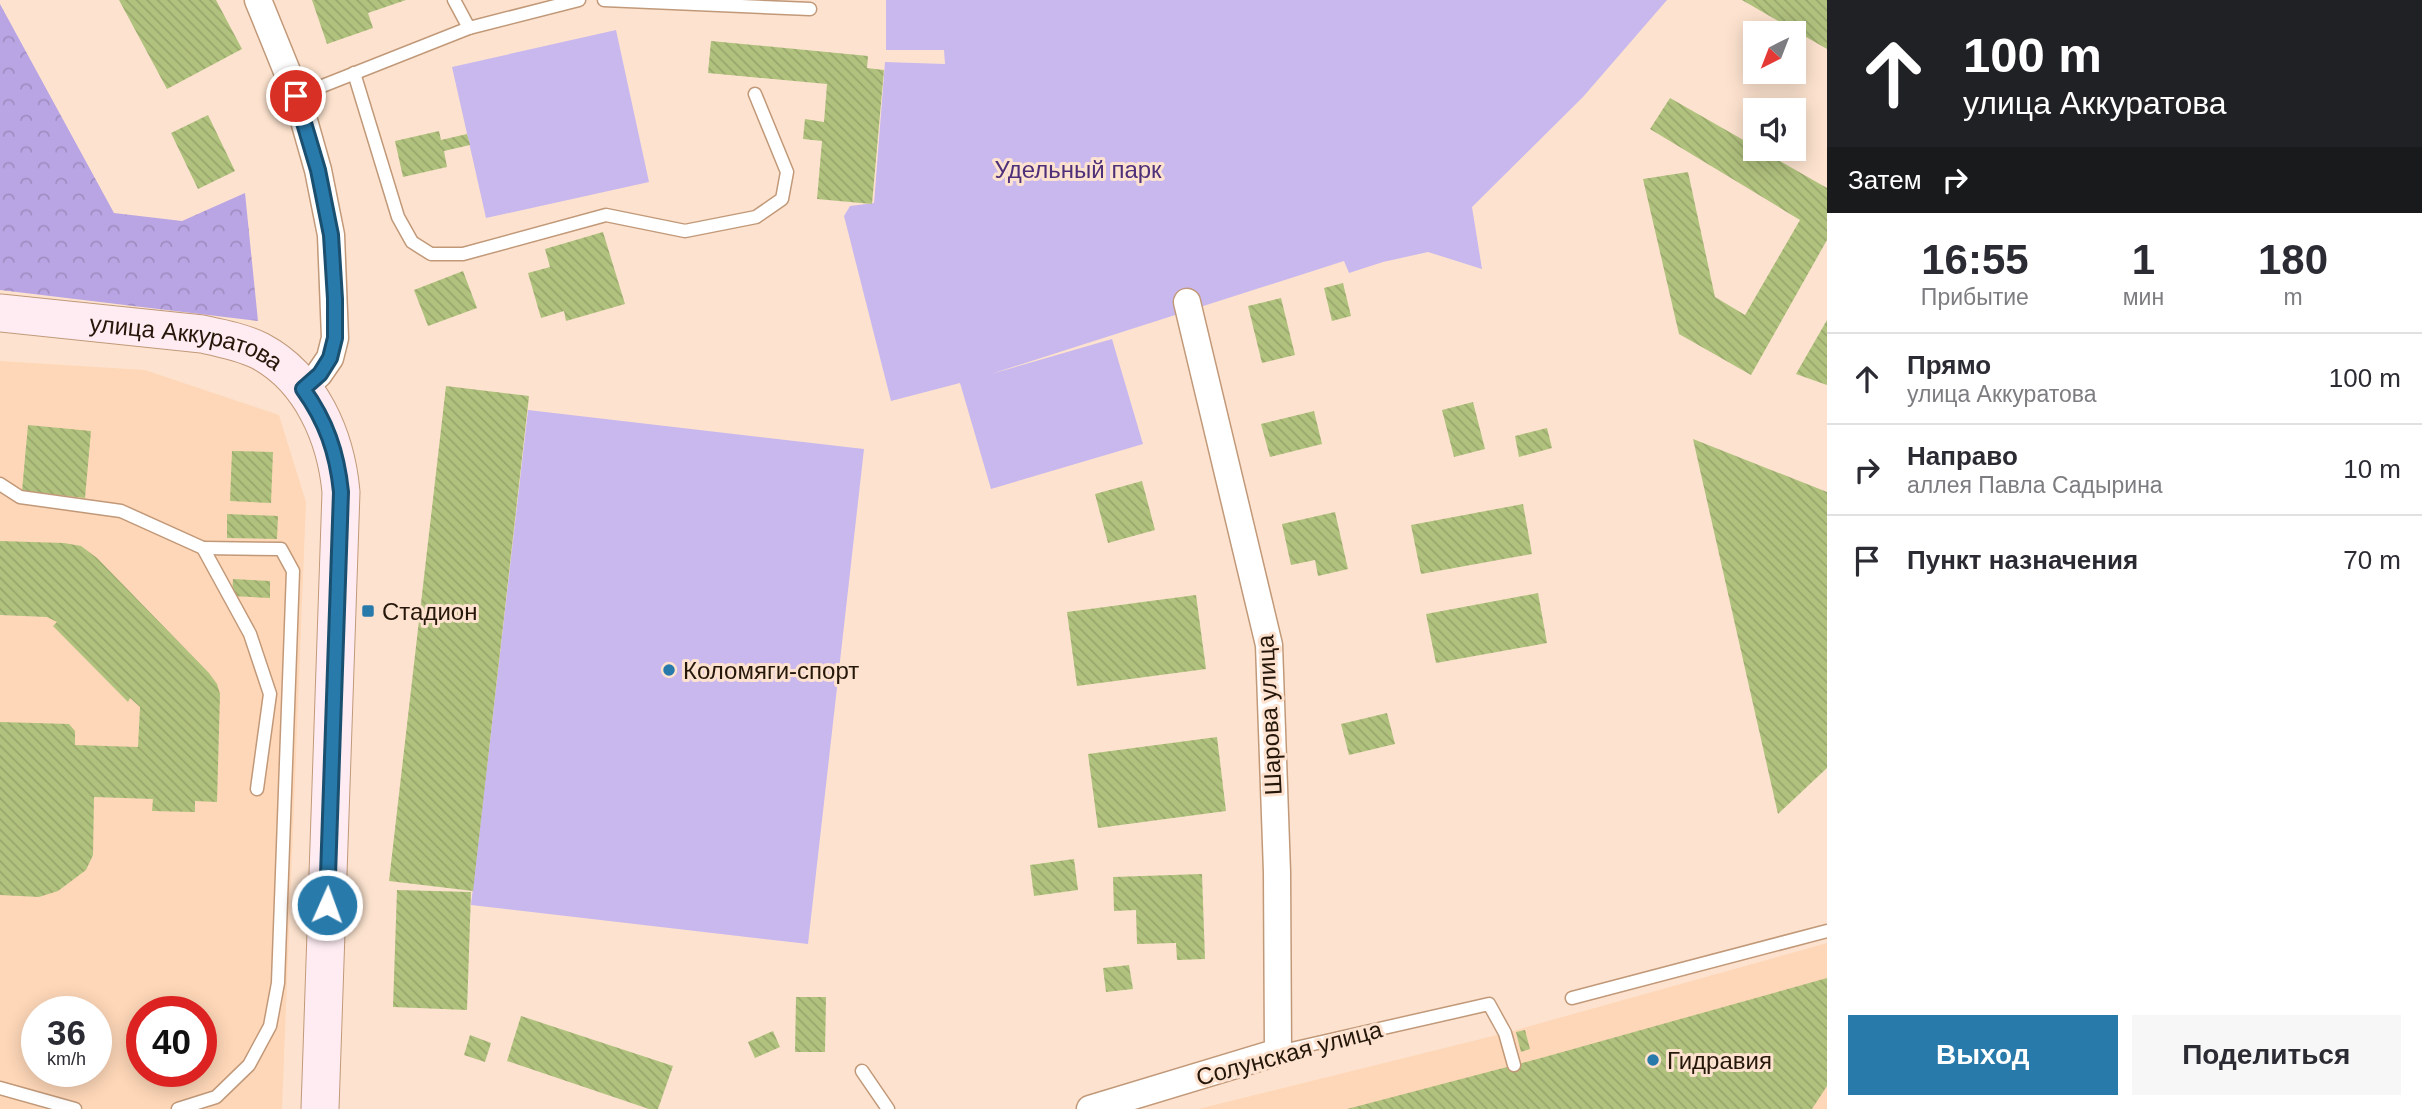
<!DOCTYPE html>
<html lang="ru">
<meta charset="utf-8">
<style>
body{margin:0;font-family:Arial,sans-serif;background:#f7f7f7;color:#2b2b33;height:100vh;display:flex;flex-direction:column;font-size:26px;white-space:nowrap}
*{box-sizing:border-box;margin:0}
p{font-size:23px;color:#7c7c81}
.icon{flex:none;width:38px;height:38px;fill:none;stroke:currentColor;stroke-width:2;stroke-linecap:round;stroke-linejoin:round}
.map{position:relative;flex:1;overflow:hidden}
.details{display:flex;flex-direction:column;background:#fff;width:595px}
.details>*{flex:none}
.hud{background:#202124;color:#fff;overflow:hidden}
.needle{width:46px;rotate:222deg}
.controls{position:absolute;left:1743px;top:21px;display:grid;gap:14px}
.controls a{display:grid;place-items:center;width:63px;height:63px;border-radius:0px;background:#fff;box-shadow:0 4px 18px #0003;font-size:35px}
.speed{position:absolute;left:21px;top:996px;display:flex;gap:14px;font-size:35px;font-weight:700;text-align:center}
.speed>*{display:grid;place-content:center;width:91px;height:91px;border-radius:50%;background:#fff;box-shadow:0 4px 18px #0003;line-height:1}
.speed small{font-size:18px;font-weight:400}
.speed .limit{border:10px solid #d22;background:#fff;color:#111}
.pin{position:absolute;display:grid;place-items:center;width:60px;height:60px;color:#fff;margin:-30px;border:4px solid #fff;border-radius:50%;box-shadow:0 2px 7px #0007}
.me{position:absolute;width:77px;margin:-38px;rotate:2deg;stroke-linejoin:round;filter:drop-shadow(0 0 5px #0008)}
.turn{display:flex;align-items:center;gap:24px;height:147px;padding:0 21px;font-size:32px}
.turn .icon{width:91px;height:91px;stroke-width:2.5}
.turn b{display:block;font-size:49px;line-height:60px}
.then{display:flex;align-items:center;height:66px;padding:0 21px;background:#0003;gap:14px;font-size:26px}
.eta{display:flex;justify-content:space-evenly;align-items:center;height:119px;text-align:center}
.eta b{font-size:42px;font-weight:800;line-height:49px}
.button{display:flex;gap:14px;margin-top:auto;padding:14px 21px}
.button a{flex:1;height:80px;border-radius:0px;background:#287aab;color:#fff;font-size:28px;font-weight:800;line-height:80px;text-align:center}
.button a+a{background:#f7f7f7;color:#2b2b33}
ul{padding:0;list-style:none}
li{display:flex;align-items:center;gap:21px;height:91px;padding:0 21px;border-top:2px solid #e1e1e2}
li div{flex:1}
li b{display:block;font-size:26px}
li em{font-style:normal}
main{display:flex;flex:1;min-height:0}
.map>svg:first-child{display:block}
.built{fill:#fed7b8;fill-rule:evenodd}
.forest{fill:url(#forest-crowns)}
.park{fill:#c9b8ed}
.building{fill:url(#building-back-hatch)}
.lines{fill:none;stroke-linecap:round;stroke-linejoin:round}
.lane-casing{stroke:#c19979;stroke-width:15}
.street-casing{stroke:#c19979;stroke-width:29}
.secondary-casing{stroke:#c19979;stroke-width:39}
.lane{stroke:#fff;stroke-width:12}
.street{stroke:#fff;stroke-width:26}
.secondary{stroke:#feecf2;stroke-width:37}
.route-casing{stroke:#1a4f6f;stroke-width:18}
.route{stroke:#287aab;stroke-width:12}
.poi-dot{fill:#287aab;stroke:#fde3cf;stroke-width:2.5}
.labels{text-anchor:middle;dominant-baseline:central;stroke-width:6;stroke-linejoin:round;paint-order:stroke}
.park-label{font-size:24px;fill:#4e307a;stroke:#fde3cf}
.street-label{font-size:24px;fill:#26170b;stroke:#fde3cf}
.poi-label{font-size:24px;fill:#26170b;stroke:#fde3cf;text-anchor:start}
</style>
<main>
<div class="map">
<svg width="1827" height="1109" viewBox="0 0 1827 1109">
<defs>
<pattern id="forest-crowns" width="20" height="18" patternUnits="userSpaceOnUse" patternTransform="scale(1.75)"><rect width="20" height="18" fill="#baa5e4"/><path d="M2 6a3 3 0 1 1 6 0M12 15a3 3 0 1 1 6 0" fill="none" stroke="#a08dc2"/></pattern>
<pattern id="building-back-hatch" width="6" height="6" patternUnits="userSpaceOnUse" patternTransform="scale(1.75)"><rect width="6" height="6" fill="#b1c27e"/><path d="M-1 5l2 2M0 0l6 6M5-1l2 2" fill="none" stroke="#98a66c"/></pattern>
</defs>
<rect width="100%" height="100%" fill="#fde3cf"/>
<g class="built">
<path d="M 0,361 L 145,370 L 279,415 L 306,502 L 282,1109 L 0,1109 ZM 37,1012 L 96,1012 L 96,1071 L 37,1071 ZM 142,1012 L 201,1012 L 201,1071 L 142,1071 Z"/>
<path d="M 1827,943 L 1827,1109 L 1198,1109 L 1505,1033 Z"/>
</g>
<path class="forest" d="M 0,4 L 114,213 L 182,221 L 245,193 L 258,321 L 0,290 Z"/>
<g class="park">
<path d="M 886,0 L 1667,0 L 1583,97 L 1472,207 L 1482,269 L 1428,252 L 1383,262 L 1349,273 L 1344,261 L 991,374 L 1112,339 L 1143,444 L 991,489 L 960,383 L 891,401 L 844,216 L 850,206 L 874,203 L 885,62 L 945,64 L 944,50 L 886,50 Z"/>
<path d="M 616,30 L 649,182 L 486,218 L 452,67 Z"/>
<path d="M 528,410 L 864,449 L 808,944 L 471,905 Z"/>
</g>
<g class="building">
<path d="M 119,0 L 216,0 L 242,49 L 167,89 Z"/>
<path d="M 312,0 L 406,0 L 368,13 L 373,28 L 327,44 Z"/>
<path d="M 1742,0 L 1827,0 L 1827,49 Z"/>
<path d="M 711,41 L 868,56 L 867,68 L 884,70 L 872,204 L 817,199 L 822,141 L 803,139 L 805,119 L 824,122 L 827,84 L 708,73 Z"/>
<path d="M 1670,98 L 1827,188 L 1827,240 L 1751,375 L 1679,334 L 1643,179 L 1688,172 L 1715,297 L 1745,315 L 1800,220 L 1650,129 Z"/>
<path d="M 208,115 L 235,171 L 198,189 L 171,133 Z"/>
<path d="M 439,131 L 441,140 L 467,134 L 470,145 L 444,151 L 447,167 L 403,177 L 395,141 Z"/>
<path d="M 603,232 L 625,304 L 566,321 L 564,311 L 541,318 L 528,273 L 550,267 L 545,249 Z"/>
<path d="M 463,271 L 477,308 L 428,326 L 414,290 Z"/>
<path d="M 1343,283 L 1351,316 L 1332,321 L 1324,288 Z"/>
<path d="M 1281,298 L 1295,355 L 1262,363 L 1248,306 Z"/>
<path d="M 1827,320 L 1827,385 L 1796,374 Z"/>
<path d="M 446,386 L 529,396 L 473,891 L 389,881 Z"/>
<path d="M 1473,402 L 1485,449 L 1454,457 L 1442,410 Z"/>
<path d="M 1314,411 L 1322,444 L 1270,457 L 1261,424 Z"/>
<path d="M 28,425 L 91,431 L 85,498 L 22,491 Z"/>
<path d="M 1547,428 L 1552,448 L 1519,457 L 1515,436 Z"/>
<path d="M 1693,439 L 1827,492 L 1827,768 L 1778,814 Z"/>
<path d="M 232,451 L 273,452 L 271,503 L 230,501 Z"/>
<path d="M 1142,481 L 1155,530 L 1108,543 L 1095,494 Z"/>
<path d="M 1523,504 L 1532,554 L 1421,574 L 1411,525 Z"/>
<path d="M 1335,512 L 1348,569 L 1318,576 L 1315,560 L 1291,565 L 1282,524 Z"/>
<path d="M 227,514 L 278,516 L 277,539 L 227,538 Z"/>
<path d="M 0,541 L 64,543 L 81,546 L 97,558 L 209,673 L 217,684 L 220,694 L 217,802 L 195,801 L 195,812 L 152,811 L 153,799 L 94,797 L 93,855 L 86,870 L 58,891 L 39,897 L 0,895 L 0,722 L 69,724 L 75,731 L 75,745 L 138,747 L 140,707 L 130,698 L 128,702 L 53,626 L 57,622 L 47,617 L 0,615 Z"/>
<path d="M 233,579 L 270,581 L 270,598 L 232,596 Z"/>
<path d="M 1538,593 L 1547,643 L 1436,663 L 1426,614 Z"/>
<path d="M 1196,595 L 1206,669 L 1077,686 L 1067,612 Z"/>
<path d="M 1387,713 L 1395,744 L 1349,755 L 1341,724 Z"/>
<path d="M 1217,737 L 1226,811 L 1098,828 L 1088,754 Z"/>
<path d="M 1074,859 L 1078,890 L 1034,896 L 1030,865 Z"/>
<path d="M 1202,874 L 1205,959 L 1177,960 L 1176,943 L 1137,944 L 1136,910 L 1114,911 L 1113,877 Z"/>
<path d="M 397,890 L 471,892 L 467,1010 L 393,1007 Z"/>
<path d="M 1129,965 L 1133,989 L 1106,992 L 1103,968 Z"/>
<path d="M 1827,978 L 1827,1086 L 1812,1109 L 1347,1109 L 1541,1058 Z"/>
<path d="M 796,997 L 826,997 L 825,1052 L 795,1052 Z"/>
<path d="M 521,1016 L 673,1066 L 658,1109 L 649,1109 L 507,1061 Z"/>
<path d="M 1525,1030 L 1530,1049 L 1521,1052 L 1516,1032 Z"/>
<path d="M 773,1031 L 780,1047 L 755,1058 L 748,1042 Z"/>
<path d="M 470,1035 L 491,1043 L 485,1062 L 464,1055 Z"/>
</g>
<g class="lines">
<g class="lane-casing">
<g id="lane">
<path d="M 454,0 L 469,28"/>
<path d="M 604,0 L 810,9"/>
<path d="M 354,73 L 398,217 L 412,242 L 431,254 L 463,254 L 606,215 L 685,231 L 756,217 L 782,199 L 787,172 L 755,94"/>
<path d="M 297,96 L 469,28 L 579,0"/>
<path d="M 0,484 L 20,497 L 121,511 L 203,548 L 250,634 L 270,694 L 257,789"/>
<path d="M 1572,998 L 1827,931"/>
<path d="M 1278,1052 L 1489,1004 L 1505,1033 L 1514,1065"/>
<path d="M 862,1071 L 888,1109"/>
<path d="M 0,1088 L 75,1109"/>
<path d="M 178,1109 L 216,1097 L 249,1065 L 270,1026 L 278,983 L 293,571 L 281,549 L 203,548"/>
</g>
</g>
<g class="street-casing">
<g id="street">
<path d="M 258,0 L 297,96 L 318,170 L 331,235 L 335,338 L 330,358 L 319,374 L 303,389"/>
<path d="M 1090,1109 L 1278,1052 L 1277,872 L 1269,645 L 1187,302"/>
</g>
</g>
<g class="secondary-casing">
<g id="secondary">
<path id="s1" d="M 0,313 L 202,334 C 221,338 242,342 260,351 C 311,378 336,437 341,492 L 320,1109"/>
</g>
</g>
<use href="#lane" class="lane"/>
<use href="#street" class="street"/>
<use href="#secondary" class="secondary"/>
</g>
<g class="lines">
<g class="route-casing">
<path id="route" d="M 296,96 L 318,170 L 331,235 L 335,299 L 335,338 L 330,358 L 320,374 L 303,389 C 326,421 337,452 341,492 L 327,905"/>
</g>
<use href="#route" class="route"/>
</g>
<g class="poi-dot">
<rect x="361" y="604" width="14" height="14" rx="3.5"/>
<circle cx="669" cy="670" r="7"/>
<circle cx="1653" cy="1060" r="7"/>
</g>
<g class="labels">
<g class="park-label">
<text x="1078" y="169">Удельный парк</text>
</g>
<g class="street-label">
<text stroke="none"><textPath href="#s1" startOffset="189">улица Аккуратова</textPath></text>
<text transform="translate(1269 715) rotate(-93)">Шарова улица</text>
<text transform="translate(1289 1053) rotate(-15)">Солунская улица</text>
</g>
<g class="poi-label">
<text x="382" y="611">Стадион</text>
<text x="683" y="670">Коломяги-спорт</text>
<text x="1667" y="1060">Гидравия</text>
</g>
</g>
</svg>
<div class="controls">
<a><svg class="needle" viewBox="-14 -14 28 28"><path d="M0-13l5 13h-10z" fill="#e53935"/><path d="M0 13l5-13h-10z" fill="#7c7c81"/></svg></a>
<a><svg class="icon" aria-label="sound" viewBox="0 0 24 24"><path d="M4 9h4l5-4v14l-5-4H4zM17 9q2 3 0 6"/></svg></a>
</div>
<div class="speed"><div>36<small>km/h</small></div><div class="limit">40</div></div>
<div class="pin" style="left:296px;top:96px;background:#d93025"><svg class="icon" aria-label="arrive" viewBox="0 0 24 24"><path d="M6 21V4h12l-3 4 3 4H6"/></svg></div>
<svg class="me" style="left:327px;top:905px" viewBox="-20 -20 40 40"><circle r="17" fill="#287aab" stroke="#fff" stroke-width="3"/><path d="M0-11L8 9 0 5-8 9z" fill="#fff"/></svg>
</div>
<section class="details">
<div class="hud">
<div class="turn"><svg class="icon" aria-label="ahead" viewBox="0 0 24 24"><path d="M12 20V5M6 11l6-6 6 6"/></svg><div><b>100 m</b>улица Аккуратова</div></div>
<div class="then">Затем<svg class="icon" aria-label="right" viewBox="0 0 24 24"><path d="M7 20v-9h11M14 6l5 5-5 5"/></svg></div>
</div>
<div class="eta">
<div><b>16:55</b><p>Прибытие</p></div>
<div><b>1</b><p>мин</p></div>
<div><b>180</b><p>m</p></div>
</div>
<ul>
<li><svg class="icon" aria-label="ahead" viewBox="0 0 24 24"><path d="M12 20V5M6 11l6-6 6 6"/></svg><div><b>Прямо</b><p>улица Аккуратова</p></div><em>100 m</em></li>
<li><svg class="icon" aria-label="right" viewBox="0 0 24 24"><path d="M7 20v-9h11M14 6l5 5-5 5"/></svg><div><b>Направо</b><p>аллея Павла Садырина</p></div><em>10 m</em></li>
<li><svg class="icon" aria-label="arrive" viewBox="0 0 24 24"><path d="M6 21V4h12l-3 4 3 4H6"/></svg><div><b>Пункт назначения</b></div><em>70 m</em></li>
</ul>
<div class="button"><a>Выход</a><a>Поделиться</a></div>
</section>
</main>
